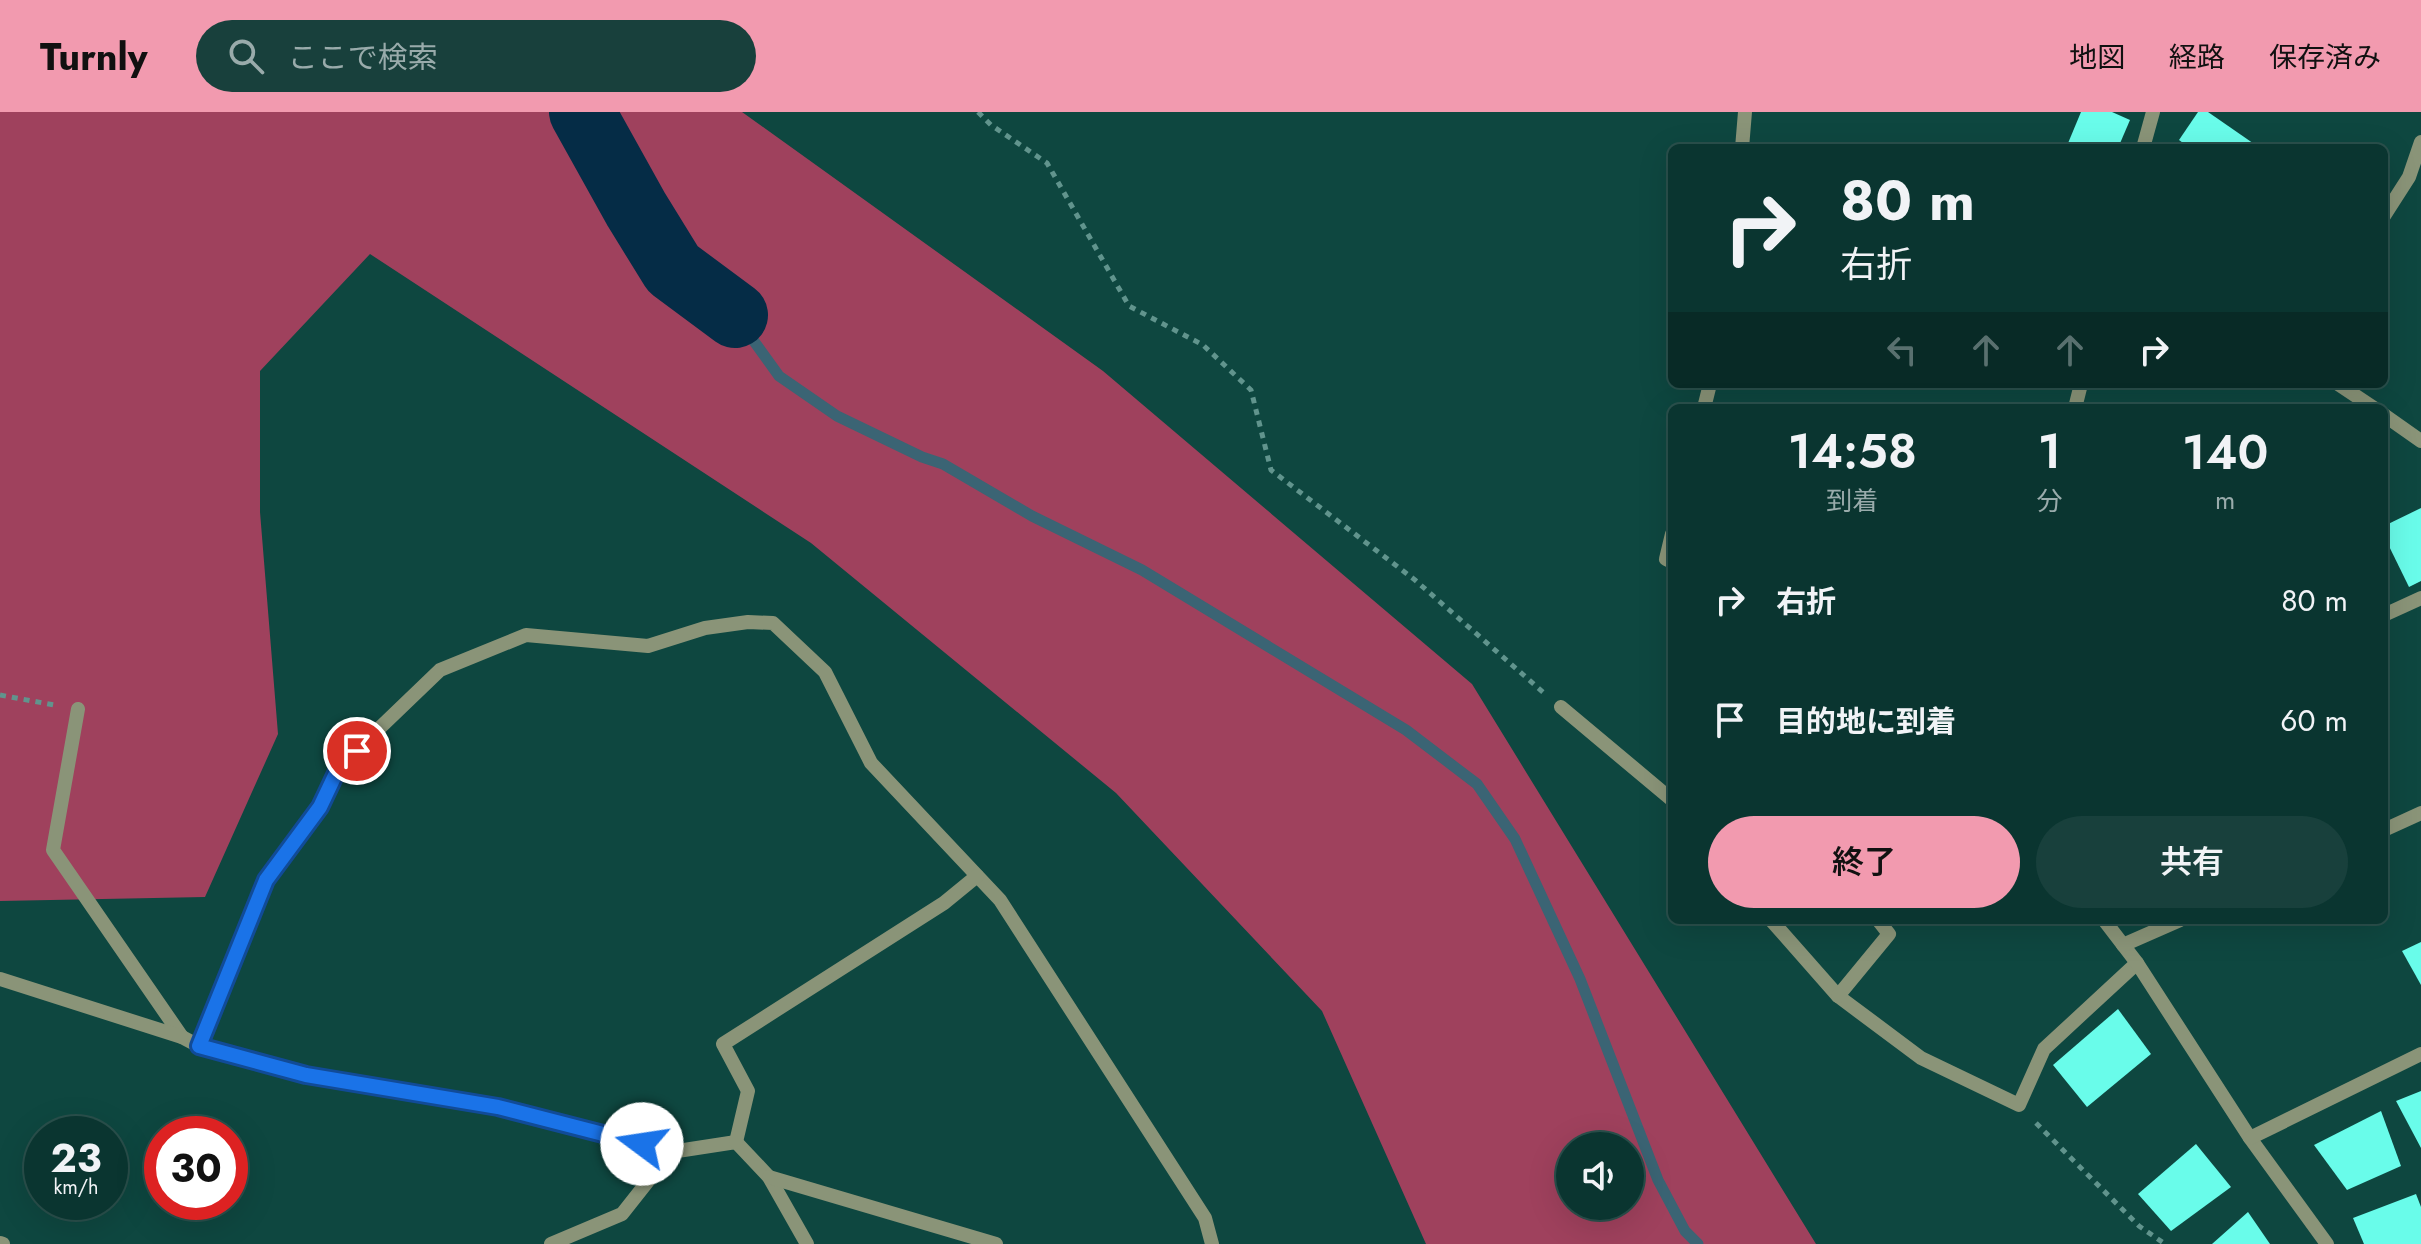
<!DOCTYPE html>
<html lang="ja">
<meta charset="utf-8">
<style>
body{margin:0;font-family:Jost,"Noto Sans JP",sans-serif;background:#18403c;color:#f1f3f6;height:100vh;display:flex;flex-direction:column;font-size:30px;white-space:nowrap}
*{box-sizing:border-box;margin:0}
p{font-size:26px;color:#99abab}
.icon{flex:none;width:44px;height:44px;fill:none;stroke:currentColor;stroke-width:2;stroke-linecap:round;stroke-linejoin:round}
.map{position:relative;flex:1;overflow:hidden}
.panel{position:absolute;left:1668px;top:292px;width:720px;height:520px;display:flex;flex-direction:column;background:#0a3530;border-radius:12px;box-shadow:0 8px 32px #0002,0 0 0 2px #2a504c}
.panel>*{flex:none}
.banner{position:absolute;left:1668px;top:32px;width:720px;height:244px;border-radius:12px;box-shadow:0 8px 32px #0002,0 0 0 2px #2a504c;background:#0a3530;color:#f1f3f6;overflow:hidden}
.controls{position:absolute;left:1556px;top:1020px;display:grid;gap:16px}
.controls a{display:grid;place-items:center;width:88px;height:88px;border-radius:50%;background:#0a3530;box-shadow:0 8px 32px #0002,0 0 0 2px #2a504c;font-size:40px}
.speed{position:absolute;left:24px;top:1004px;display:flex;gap:16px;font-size:40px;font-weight:700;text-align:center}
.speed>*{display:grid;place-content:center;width:104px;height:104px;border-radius:50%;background:#0a3530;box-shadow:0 8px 32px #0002,0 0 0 2px #2a504c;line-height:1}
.speed small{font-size:20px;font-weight:400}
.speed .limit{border:12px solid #d22;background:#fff;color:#111}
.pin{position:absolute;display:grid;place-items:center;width:68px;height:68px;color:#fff;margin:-34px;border:4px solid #fff;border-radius:50%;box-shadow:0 2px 8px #0007}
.me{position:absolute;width:88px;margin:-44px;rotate:284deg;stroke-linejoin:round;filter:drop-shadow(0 0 6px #0008)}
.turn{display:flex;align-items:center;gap:28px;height:168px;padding:0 40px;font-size:36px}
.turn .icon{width:104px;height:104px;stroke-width:2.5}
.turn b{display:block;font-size:56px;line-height:68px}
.lanes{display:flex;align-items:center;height:76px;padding:0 40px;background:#0003;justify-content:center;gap:40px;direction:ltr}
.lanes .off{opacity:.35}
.eta{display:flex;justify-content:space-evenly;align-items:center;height:136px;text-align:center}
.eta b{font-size:48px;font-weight:600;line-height:56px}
.cta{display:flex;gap:16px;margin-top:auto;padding:16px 40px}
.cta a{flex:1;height:92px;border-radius:48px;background:#f29aaf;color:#111;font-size:32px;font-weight:600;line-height:92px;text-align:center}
.cta a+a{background:#18403c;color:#f1f3f6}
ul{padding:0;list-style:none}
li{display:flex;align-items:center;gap:24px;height:120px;padding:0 40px}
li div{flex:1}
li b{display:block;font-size:30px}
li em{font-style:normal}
header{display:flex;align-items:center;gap:48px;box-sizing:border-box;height:112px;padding:0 40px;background:#f29aaf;color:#111}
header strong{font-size:38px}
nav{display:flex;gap:44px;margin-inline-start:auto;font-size:28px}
.search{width:560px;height:72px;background:#18403c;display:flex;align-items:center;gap:20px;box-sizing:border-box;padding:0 28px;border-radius:44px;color:#99abab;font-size:30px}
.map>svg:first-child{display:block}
.green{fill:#9f415d;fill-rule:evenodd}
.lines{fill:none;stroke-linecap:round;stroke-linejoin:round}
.stream{stroke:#3b6474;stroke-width:11}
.river{stroke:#052c46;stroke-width:66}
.building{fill:#69fcea}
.path{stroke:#61948d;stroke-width:5;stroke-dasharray:6 6;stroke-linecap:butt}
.minor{stroke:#8a9478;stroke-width:14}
.route-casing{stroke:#114b97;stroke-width:20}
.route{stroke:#1a73e8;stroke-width:14}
</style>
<header>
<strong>Turnly</strong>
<div class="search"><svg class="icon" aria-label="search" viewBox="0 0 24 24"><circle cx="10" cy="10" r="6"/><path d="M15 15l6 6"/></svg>ここで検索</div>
<nav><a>地図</a><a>経路</a><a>保存済み</a></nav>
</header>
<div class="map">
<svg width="2421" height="1132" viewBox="0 0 2421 1132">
<rect width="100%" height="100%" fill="#0e4740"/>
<path class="green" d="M 0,0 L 742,0 L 1103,259 L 1472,572 L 1816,1132 L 1426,1132 L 1322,899 L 1116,681 L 811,431 L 370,142 L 260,259 L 260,400 L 278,622 L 205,785 L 0,789 ZM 1570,1034 L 1630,1034 L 1630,1094 L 1570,1094 Z"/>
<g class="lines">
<path class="stream" d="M 735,203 L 779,264 L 837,304 L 922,345 L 943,352 L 1032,404 L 1142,458 L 1406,618 L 1477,672 L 1515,727 L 1580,867 L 1658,1068 L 1685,1119 L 1698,1132"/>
<path class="river" d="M 582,0 L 636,97 L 673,157 L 735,203"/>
</g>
<g class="building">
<path d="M 2081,0 L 2112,0 L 2130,8 L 2118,36 L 2066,36 Z"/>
<path d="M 2198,0 L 2208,0 L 2260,36 L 2190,36 L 2179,28 Z"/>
<path d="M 2421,396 L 2421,469 L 2409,475 L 2384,424 L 2384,414 Z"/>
<path d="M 2421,830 L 2421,873 L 2402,839 Z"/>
<path d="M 2118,897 L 2151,942 L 2087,995 L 2053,953 Z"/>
<path d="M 2421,979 L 2421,1036 L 2396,989 Z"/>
<path d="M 2381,999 L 2401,1054 L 2347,1078 L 2314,1033 Z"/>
<path d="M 2196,1032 L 2231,1075 L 2171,1119 L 2138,1082 Z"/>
<path d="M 2416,1082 L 2421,1095 L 2421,1132 L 2364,1132 L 2353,1106 Z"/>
<path d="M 2248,1100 L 2270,1132 L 2212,1132 Z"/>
</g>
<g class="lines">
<g class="path">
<path d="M 978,0 L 991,13 L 1047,51 L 1129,194 L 1203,233 L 1251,278 L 1271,358 L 1415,468 L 1544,581"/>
<path d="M 0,583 L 54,593"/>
<path d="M 2036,1011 L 2139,1114 L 2165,1132"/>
</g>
<g class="minor">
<path d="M 1742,36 L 1745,0"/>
<path d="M 2143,36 L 2153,0"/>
<path d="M 2384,104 L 2409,65 L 2421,30"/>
<path d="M 2338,272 L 2374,296"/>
<path d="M 1704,296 L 1710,272"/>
<path d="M 2075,296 L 2081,272"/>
<path d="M 2384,303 L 2421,329"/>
<path d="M 1672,422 L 1666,447 L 1672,450"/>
<path d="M 2384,503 L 2421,486"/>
<path d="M 1561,595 L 1672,688"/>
<path d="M 78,597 L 53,738 L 182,925"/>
<path d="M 2384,718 L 2421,701"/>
<path d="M 1771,808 L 1838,884 L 1921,946 L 2019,993 L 2044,937 L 2137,851"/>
<path d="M 2104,808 L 2137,851 L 2250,1026 L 2327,1132"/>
<path d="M 2123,833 L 2180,808"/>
<path d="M 0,867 L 182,925 L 199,934 L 306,963 L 498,995 L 671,1040 L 736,1030 L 769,1065 L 807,1132"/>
<path d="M 1838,884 L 1889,822 L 1878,808"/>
<path d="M 199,934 L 266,768 L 320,695 L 339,655 L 440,558 L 526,523 L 648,534 L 705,516 L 748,510 L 773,511 L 825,560 L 871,651 L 1000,788 L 1205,1106 L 1212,1132"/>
<path d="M 2250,1026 L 2421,942"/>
<path d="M 736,1030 L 748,979 L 723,932 L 944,791 L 977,764"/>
<path d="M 769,1065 L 996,1132"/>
<path d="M 0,1131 L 3,1132"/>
<path d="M 551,1132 L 622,1102 L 671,1040"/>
</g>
</g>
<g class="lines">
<g class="route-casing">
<path id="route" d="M 357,639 L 339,655 L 320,695 L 266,768 L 199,934 L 306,963 L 498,995 L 642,1032"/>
</g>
<use href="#route" class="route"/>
</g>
</svg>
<div class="controls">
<a><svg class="icon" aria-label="sound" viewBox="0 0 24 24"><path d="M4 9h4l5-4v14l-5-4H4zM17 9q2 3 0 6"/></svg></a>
</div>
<div class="speed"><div>23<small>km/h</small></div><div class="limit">30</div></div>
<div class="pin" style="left:357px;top:639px;background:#d93025"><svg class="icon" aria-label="arrive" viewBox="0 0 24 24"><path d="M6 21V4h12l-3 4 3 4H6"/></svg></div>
<svg class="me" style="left:642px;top:1032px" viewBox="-20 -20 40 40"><circle r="19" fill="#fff"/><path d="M0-13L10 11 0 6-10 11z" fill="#1a73e8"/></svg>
<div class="banner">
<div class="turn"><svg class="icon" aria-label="right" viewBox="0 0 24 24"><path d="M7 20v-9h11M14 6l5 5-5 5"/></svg><div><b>80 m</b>右折</div></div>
<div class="lanes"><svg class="icon off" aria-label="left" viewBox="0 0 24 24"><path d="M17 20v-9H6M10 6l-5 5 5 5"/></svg><svg class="icon off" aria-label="ahead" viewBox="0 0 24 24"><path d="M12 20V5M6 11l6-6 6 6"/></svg><svg class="icon off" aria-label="ahead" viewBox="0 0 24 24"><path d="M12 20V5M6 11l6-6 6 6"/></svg><svg class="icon" aria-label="right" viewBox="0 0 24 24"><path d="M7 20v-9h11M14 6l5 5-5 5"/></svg></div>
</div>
<section class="panel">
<div class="eta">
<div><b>14:58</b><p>到着</p></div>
<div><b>1</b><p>分</p></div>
<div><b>140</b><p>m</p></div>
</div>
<ul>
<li><svg class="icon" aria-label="right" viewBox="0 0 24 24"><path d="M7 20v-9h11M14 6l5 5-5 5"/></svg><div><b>右折</b></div><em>80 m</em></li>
<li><svg class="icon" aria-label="arrive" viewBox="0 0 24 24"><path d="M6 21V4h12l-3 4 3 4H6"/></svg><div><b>目的地に到着</b></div><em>60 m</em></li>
</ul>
<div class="cta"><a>終了</a><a>共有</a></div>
</section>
</div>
